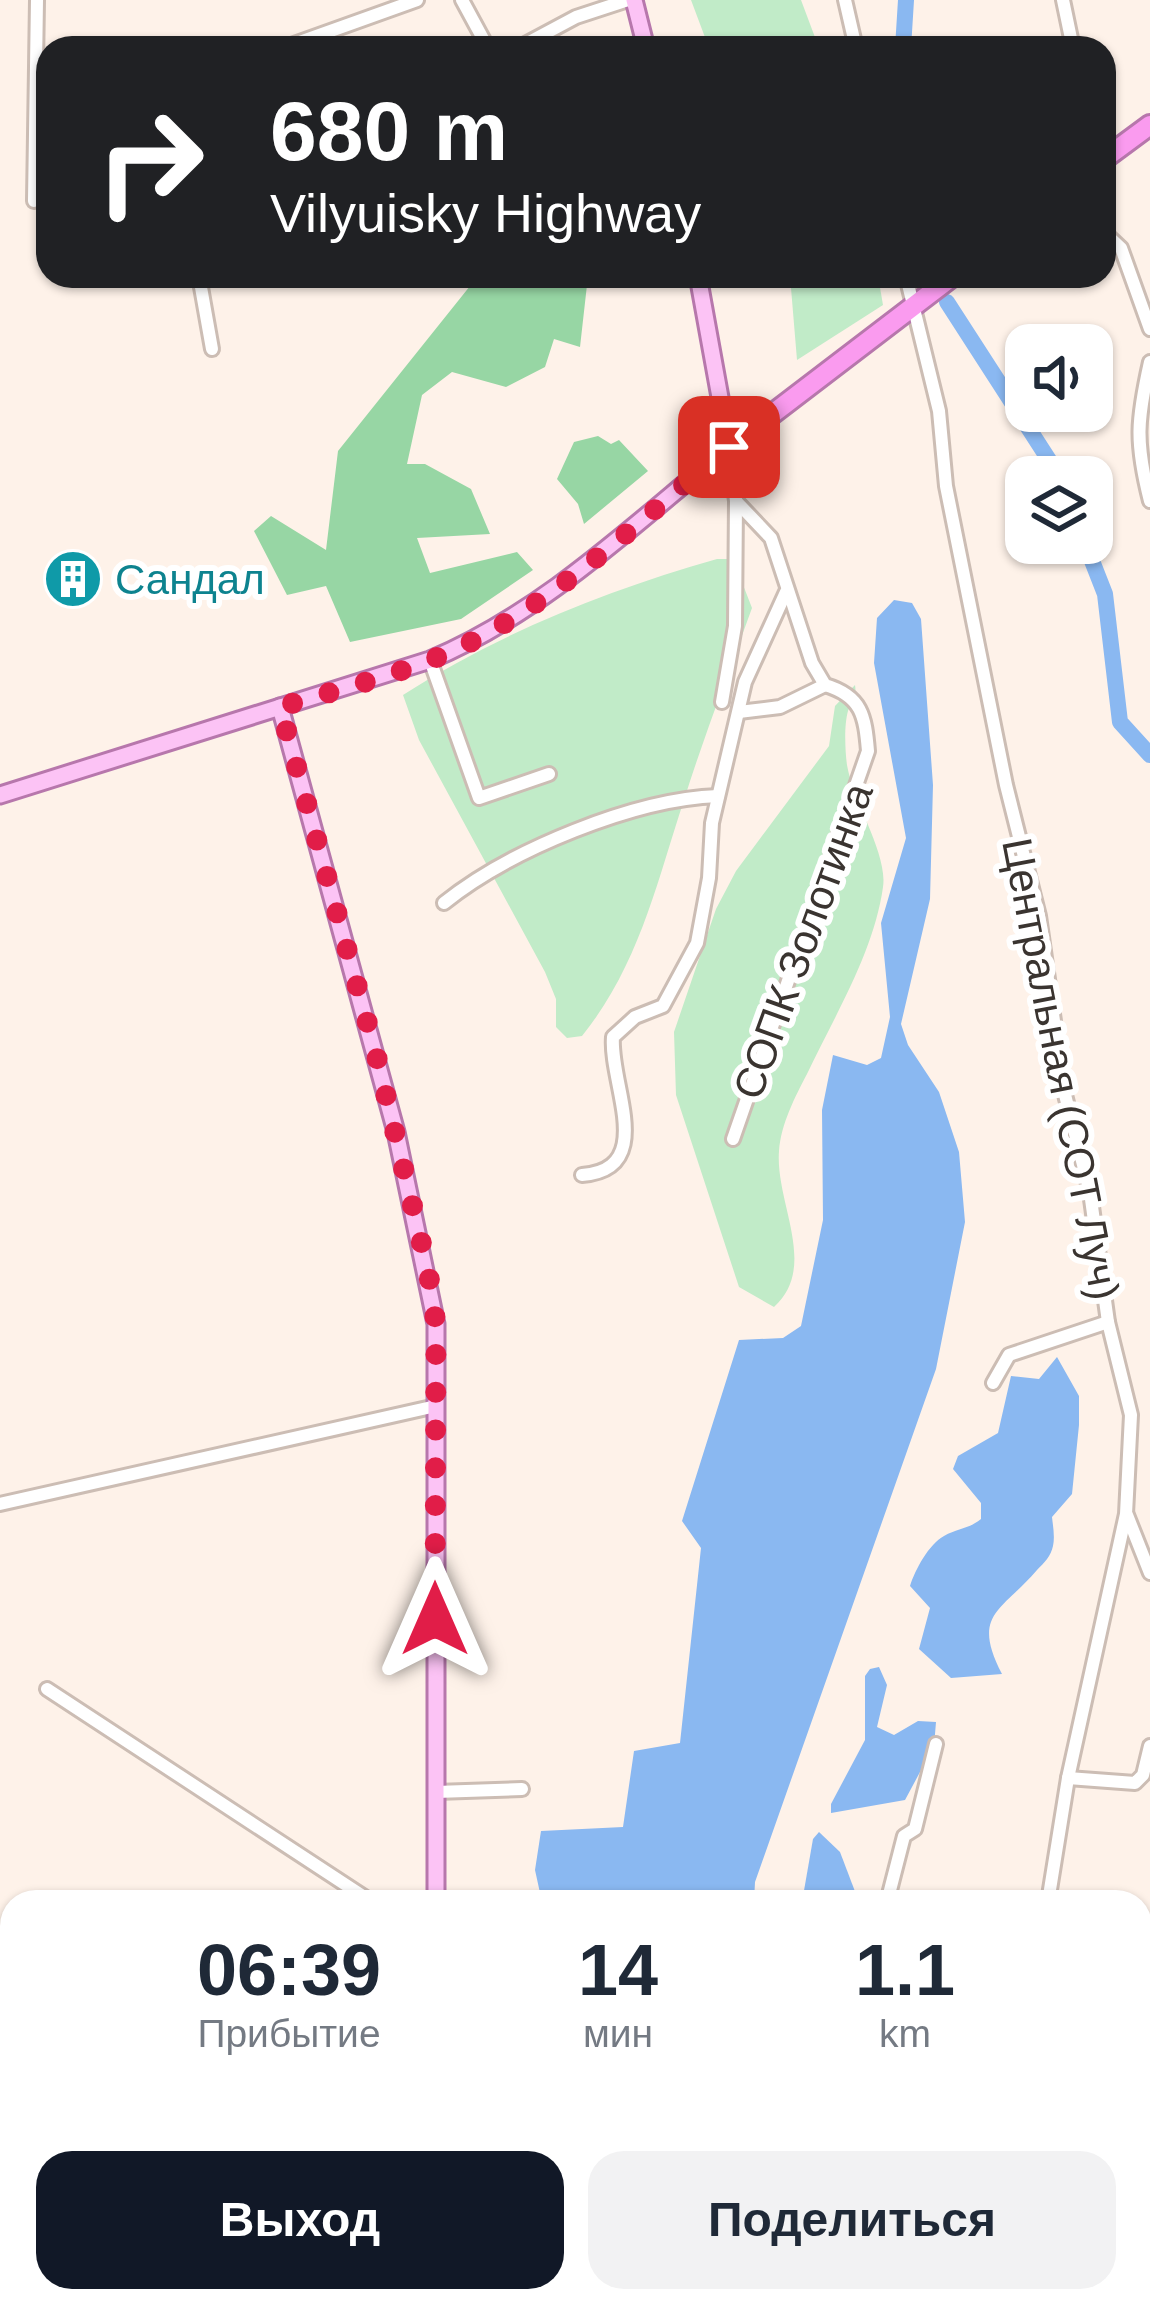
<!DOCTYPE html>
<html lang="ru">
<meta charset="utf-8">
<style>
body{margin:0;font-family:Arial,sans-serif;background:#f2f2f3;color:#1f2937;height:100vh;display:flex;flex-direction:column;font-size:45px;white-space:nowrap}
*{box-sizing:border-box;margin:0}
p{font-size:39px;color:#747a83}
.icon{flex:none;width:66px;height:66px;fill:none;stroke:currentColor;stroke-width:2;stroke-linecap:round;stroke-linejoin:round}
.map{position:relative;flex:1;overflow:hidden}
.side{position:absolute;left:0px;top:1890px;width:1152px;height:423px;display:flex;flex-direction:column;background:#fff;border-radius:36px 36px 0 0;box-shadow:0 3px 9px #0004}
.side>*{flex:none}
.banner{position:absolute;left:36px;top:36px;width:1080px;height:252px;border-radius:36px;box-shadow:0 3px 9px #0004;background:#202124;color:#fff;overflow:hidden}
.fabs{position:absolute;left:1005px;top:324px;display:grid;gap:24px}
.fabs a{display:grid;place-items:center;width:108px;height:108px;border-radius:24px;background:#fff;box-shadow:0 3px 9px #0004;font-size:60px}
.pin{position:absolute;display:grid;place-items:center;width:102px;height:102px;color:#fff;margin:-51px;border-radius:24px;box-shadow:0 6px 18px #0006}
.me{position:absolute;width:132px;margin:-66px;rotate:0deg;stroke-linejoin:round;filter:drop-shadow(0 0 9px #0008)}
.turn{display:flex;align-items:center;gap:42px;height:252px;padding:0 36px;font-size:54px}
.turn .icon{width:156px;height:156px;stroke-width:2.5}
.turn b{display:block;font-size:84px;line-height:102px}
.eta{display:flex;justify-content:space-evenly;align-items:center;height:204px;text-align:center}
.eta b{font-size:72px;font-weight:700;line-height:84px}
.action{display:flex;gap:24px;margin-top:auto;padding:24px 36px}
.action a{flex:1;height:138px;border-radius:36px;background:#111827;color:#fff;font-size:48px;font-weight:700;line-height:138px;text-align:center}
.action a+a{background:#f2f2f3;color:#1f2937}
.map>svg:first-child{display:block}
.green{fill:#c1ebc8}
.forest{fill:#97d6a4}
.water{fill:#8ab8f1}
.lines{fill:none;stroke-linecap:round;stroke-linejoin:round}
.river{stroke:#8ab8f1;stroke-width:16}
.minor-casing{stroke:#ccbdb4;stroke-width:18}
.major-casing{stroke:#b777ac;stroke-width:21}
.highway-casing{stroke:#b777ac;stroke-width:24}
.minor{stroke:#fff;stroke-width:12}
.major{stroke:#fcc3f5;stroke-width:15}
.highway{stroke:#fa9bef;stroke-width:18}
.route{stroke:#e11d48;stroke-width:21;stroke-dasharray:0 37.8}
.labels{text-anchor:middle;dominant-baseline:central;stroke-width:12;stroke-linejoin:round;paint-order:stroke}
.culture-label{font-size:42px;fill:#0d838f;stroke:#fff;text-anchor:start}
.street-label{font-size:42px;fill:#3a3430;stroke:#fff}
</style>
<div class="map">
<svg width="1150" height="2311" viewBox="0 0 1150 2311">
<rect width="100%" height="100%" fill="#fef2e9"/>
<g class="green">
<path d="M 691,0 L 801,0 L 819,48 L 709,48 Z"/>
<path d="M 790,276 L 878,276 L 883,305 L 797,360 Z"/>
<path d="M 717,559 L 733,559 L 752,608 C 729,672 704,736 684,800 C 656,885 639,965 582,1036 L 567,1038 L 556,1027 L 556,999 L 545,972 L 419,740 L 403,695 C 499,633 608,590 717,559 Z"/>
<path d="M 855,685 C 857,697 852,699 848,711 C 844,725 845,750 847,765 C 853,802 888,854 883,887 C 874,952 835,1015 807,1074 C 795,1097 781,1124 779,1151 C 775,1203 819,1266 774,1307 L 739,1287 L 676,1095 L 674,1032 L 716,909 L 736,871 L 829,746 L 835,706 Z"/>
</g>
<g class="forest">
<path d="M 478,276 L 588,276 L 580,347 L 554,339 L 545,367 L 506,387 L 452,372 L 422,395 L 407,464 L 425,464 L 471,489 L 490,534 L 417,538 L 430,573 L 517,552 L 533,570 L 461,619 L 350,642 L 326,586 L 287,595 L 254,531 L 271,516 L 326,550 L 338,451 Z"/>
<path d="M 598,436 L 611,444 L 619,440 L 648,471 L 584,524 L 578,504 L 557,479 L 574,442 Z"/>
</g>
<g class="water">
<path d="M 894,600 L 912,603 L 921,619 L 933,785 L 930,899 L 901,1024 L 908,1045 L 939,1092 L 959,1152 L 965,1222 L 936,1369 L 755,1882 L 754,1902 L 542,1902 L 535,1870 L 541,1831 L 623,1827 L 634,1751 L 680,1743 L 701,1548 L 682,1521 L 739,1340 L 783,1338 L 801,1326 L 823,1220 L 822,1110 L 833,1055 L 867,1065 L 881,1058 L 890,1017 L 881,923 L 906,838 L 874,663 L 877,618 Z"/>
<path d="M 1057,1357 L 1079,1396 L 1079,1425 L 1072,1494 L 1052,1517 C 1053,1526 1055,1537 1053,1546 C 1051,1556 1044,1563 1037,1570 C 1001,1612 971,1614 1002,1674 L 951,1678 L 919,1649 L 930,1608 L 910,1586 C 915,1570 929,1544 944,1536 C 958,1528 969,1529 981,1519 L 981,1503 L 953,1469 L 958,1456 L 998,1433 L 1011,1376 L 1039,1379 Z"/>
<path d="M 879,1667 L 887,1685 L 877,1727 L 894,1735 L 918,1721 L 936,1722 L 934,1746 L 905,1800 L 831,1813 L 831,1804 L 865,1740 L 865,1676 L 870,1669 Z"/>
<path d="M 819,1832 L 840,1852 L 859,1902 L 802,1902 L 813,1839 Z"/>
</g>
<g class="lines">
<g class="river">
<path d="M 903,48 L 906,0"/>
<path d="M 947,302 L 1060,477"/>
<path d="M 1085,543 L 1105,594 L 1120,722 L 1150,755"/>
<path d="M 1140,2107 L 1150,2088"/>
<path d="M 995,2311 L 1008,2301"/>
</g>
<g class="minor-casing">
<g id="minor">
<path d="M 462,0 L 488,48"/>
<path d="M 845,0 L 856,48"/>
<path d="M 1063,0 L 1073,48"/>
<path d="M 283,48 L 417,0"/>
<path d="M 518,48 L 576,17 L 628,0"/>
<path d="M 34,201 L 37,0"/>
<path d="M 1104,232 L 1121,248 L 1150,329"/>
<path d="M 199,276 L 212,349"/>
<path d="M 906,276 L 939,411 L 946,486 L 1006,785 L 1039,916 L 1064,1091 L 1090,1192 L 1108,1322 L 1131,1415 L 1126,1514 L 1068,1778 L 1048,1902"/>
<path d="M 1150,362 C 1137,420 1135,442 1150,501"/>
<path d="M 430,660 L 479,798 L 549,774"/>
<path d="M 722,702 L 735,626 L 736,501 L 729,447"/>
<path d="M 739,712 L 780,707 L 825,685"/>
<path d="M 444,903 C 510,850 634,799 718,796"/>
<path d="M 733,1139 L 868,751 C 865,716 862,696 825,685 L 812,663 L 771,538 L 736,501"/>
<path d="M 582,1175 C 658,1169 609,1084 613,1037 L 635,1017 L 663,1006 L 697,943 L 709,878 L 712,823 L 745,682 L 786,592"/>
<path d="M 993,1383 L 1009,1355 L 1108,1322"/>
<path d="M 0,1504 L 436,1406"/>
<path d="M 1127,1515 L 1150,1573"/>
<path d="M 47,1689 L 372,1902"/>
<path d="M 1068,1778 L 1135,1783 L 1143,1775 L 1150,1746"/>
<path d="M 436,1792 L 522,1789"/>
<path d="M 887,1902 L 904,1836 L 915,1829 L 936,1744"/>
<path d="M 1140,2268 L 1150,2267"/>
<path d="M 1093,2301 L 1107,2311"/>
<path d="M 187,2311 L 191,2301"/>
<path d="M 675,2311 L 735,2301"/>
</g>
</g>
<g class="major-casing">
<g id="major">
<path d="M 634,0 L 646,48"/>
<path d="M 280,707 L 396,1132 L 436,1324 L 436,1902"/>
<path d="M 0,795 L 430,660 C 544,612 634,524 729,447 L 698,276"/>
<path d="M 447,2301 L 447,2311"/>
</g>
</g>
<g class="highway-casing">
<g id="highway">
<path d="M 1104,159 L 1150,125"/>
<path d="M 729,447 L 953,276"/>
</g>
</g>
<use href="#minor" class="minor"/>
<use href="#major" class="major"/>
<use href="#highway" class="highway"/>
</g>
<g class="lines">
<path class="route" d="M 435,1619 L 436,1324 L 428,1270 L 376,1054 L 280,707 C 350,686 424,669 488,633 C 575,584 652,510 729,447"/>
</g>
<defs>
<g id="building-disc" transform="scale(3)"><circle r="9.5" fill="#0f9aa8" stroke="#fff"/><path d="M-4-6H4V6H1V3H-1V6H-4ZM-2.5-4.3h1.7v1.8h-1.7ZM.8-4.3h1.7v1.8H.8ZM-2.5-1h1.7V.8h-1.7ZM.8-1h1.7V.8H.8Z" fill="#fff"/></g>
</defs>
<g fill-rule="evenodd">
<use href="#building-disc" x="73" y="579"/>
</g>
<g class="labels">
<g class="culture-label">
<text x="115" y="579">Сандал</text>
</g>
<g class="street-label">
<text transform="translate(803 941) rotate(-70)">СОПК Золотинка</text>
<text transform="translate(1061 1069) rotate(79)">Центральная (СОТ Луч)</text>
</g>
</g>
</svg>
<div class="fabs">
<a><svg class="icon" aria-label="sound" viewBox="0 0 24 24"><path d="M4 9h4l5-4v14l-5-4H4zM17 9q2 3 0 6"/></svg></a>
<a><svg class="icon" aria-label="layers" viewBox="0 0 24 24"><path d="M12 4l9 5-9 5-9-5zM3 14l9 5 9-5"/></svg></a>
</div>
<div class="pin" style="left:729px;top:447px;background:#d93025"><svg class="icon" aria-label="arrive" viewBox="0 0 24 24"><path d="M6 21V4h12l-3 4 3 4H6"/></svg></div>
<svg class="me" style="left:435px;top:1619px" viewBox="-20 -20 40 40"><path d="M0-17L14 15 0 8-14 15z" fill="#e11d48" stroke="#fff" stroke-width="4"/></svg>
<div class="banner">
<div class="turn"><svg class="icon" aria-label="right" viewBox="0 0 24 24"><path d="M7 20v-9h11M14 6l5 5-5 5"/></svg><div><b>680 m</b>Vilyuisky Highway</div></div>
</div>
<section class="side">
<div class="eta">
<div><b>06:39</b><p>Прибытие</p></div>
<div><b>14</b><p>мин</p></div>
<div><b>1.1</b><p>km</p></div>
</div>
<div class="action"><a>Выход</a><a>Поделиться</a></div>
</section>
</div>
